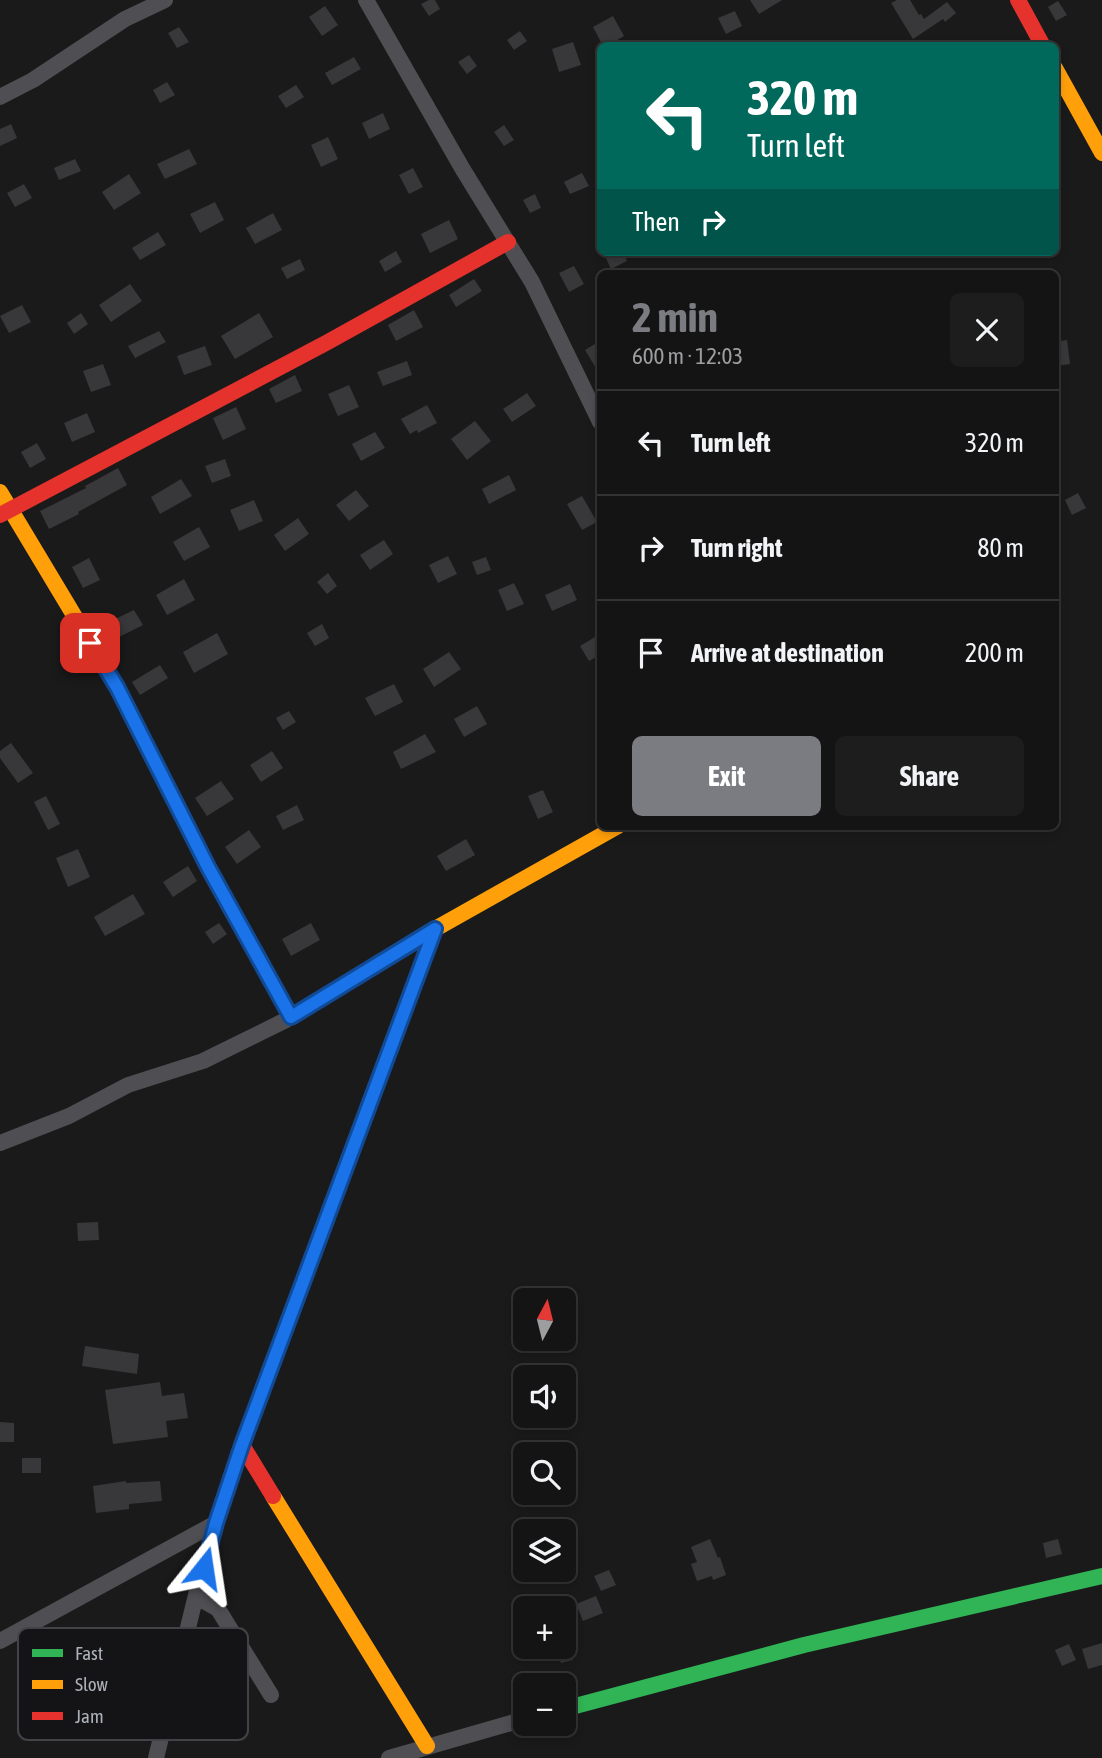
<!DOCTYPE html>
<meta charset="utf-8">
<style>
body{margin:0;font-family:"Asap Condensed",sans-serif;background:#1d1d1d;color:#f1f3f6;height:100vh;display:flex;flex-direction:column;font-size:26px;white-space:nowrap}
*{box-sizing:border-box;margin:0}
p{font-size:23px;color:#9d9ea0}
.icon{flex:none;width:38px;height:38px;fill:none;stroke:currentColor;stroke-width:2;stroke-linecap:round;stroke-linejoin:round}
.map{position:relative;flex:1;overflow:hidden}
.details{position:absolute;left:597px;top:270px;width:462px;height:560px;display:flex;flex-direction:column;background:#141414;border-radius:10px;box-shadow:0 4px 10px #0003,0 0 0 2px #333334}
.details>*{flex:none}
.hud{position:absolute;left:597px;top:42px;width:462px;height:214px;border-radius:10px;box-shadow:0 4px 10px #0003,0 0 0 2px #333334;background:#00695c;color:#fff;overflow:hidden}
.needle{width:46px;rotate:7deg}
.controls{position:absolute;left:513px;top:1288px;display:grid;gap:14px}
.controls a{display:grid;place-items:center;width:63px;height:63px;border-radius:10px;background:#141414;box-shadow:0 4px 10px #0003,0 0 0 2px #333334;font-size:35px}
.pin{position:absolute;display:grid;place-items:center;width:60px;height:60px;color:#fff;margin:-30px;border-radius:14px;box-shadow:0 4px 10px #0006}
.me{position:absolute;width:77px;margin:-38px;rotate:15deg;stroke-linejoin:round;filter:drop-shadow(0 0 5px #0008)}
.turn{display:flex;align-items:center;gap:24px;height:147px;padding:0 35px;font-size:32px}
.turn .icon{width:91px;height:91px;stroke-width:2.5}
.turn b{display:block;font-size:49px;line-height:60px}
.then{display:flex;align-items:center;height:66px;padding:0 35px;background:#0003;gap:14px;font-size:26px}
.round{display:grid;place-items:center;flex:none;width:74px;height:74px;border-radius:10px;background:#1d1d1d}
.headline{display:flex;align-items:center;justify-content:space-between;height:119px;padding:0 35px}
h1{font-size:42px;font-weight:700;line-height:52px;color:#7a7c81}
.primary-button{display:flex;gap:14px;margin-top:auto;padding:14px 35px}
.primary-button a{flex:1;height:80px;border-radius:10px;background:#7a7c81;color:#fff;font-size:28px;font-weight:700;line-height:80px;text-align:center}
.primary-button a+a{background:#1d1d1d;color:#f1f3f6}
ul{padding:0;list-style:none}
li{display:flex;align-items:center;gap:21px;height:105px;padding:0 35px;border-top:2px solid #333334}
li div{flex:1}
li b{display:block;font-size:26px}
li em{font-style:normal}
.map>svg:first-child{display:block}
.building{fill:#38383a}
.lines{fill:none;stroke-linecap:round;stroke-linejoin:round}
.street{stroke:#4f4f53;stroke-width:16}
.fast{stroke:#30b455;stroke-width:16}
.slow{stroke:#ff9f0a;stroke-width:16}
.jam{stroke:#e5322d;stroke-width:16}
.route-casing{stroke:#114b97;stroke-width:18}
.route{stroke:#1a73e8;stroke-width:12}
.key{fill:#141416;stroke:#424347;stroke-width:2}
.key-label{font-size:19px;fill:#adb1b9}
</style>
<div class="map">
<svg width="1102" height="1758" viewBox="0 0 1102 1758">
<rect width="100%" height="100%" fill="#1a1a1a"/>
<g class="building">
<path d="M 429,0 L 435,0 L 440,9 L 429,16 L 421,4 Z"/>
<path d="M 750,0 L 782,0 L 759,14 Z"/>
<path d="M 897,0 L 910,0 L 919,15 L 921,14 L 924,19 L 947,2 L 956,13 L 945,22 L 943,19 L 913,39 L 891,3 Z"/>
<path d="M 1058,1 L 1067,15 L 1056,21 L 1048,7 Z"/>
<path d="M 325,6 L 338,25 L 322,36 L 309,17 Z"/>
<path d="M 735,11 L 742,26 L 726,34 L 718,18 Z"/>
<path d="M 613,16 L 624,36 L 607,46 L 603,46 L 593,27 Z"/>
<path d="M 179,27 L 189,42 L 177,48 L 168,33 Z"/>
<path d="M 520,31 L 527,41 L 514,50 L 507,40 Z"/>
<path d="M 573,42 L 581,65 L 559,72 L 552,49 Z"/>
<path d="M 469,55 L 477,66 L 467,74 L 458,62 Z"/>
<path d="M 354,57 L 361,69 L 332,85 L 325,73 Z"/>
<path d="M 167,82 L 175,95 L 160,103 L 153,90 Z"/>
<path d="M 296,85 L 304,97 L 286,108 L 278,96 Z"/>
<path d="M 383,113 L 390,129 L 369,139 L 362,123 Z"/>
<path d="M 11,124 L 17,138 L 0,146 L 0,129 Z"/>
<path d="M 504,125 L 514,140 L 504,146 L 494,132 Z"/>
<path d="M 328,137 L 338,159 L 321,167 L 311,145 Z"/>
<path d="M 189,149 L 197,164 L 165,179 L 157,164 Z"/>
<path d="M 75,159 L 81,171 L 59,180 L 54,168 Z"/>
<path d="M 413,168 L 423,187 L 409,194 L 399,175 Z"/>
<path d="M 582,173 L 589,186 L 570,194 L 564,182 Z"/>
<path d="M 129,174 L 141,193 L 114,210 L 102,192 Z"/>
<path d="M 24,184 L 32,198 L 15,207 L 7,193 Z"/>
<path d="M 535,194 L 541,208 L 530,213 L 523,200 Z"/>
<path d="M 215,202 L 224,220 L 200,233 L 190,214 Z"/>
<path d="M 273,213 L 282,230 L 255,244 L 246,228 Z"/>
<path d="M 449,220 L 458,239 L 430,253 L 421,234 Z"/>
<path d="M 158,232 L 166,245 L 140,260 L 132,248 Z"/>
<path d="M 396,251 L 402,262 L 385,272 L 379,261 Z"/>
<path d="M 603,252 L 623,252 L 627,261 L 611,269 Z"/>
<path d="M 300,259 L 305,270 L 287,279 L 281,268 Z"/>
<path d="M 574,266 L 584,284 L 569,292 L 559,273 Z"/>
<path d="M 474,279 L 482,291 L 456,307 L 449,295 Z"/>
<path d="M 130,284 L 142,301 L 111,322 L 99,305 Z"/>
<path d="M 22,305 L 31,322 L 9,333 L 0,316 Z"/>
<path d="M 414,310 L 423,327 L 396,341 L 388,325 Z"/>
<path d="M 81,313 L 88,324 L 74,334 L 67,323 Z"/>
<path d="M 259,313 L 273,337 L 235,359 L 221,336 Z"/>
<path d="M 159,331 L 166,342 L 135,358 L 128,346 Z"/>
<path d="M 1067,340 L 1070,364 L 1055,366 L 1055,342 Z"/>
<path d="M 600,341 L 600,375 L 585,350 Z"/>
<path d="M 205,346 L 212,365 L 184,375 L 177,356 Z"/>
<path d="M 407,361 L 412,375 L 383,386 L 377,372 Z"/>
<path d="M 103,364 L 111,385 L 91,392 L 83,371 Z"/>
<path d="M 295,375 L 302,391 L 276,403 L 269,389 Z"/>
<path d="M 349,385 L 359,407 L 338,416 L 328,394 Z"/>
<path d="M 527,393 L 536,406 L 512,422 L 503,409 Z"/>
<path d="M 427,405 L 437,423 L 418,433 L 417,430 L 410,434 L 401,419 Z"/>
<path d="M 236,407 L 246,429 L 223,440 L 213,418 Z"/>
<path d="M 87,413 L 95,432 L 72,442 L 64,423 Z"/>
<path d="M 475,421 L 491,441 L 467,460 L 451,439 Z"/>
<path d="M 375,432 L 385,448 L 361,461 L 352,444 Z"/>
<path d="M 37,443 L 46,459 L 30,468 L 21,452 Z"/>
<path d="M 225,459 L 231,476 L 212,483 L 205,466 Z"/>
<path d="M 118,468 L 127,485 L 78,512 L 79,514 L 49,529 L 40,511 L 86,488 L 85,486 Z"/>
<path d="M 509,475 L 516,490 L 489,504 L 482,489 Z"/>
<path d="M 181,479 L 192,496 L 160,514 L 151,497 Z"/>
<path d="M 356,490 L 369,506 L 349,521 L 336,505 Z"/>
<path d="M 1078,493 L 1086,508 L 1072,515 L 1065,500 Z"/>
<path d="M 582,496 L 597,522 L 582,530 L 567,504 Z"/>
<path d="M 254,500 L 263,521 L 239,531 L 230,510 Z"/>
<path d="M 298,518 L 309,534 L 285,551 L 274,535 Z"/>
<path d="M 199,527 L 210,547 L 184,561 L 173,542 Z"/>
<path d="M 384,540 L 393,554 L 370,570 L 360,555 Z"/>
<path d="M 448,556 L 457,574 L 438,583 L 429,565 Z"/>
<path d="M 486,557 L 491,570 L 477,575 L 472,562 Z"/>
<path d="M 89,558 L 100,580 L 83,588 L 72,567 Z"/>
<path d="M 328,573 L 337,586 L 327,594 L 317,582 Z"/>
<path d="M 184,579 L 195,600 L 167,615 L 156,595 Z"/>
<path d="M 514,583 L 524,604 L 507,611 L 498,590 Z"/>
<path d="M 570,584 L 577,600 L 552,611 L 545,595 Z"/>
<path d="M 134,610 L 143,625 L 115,639 L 107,623 Z"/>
<path d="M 322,624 L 329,638 L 315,646 L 307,633 Z"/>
<path d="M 217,633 L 228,654 L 194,673 L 183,652 Z"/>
<path d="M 600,634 L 600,655 L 589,661 L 580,646 Z"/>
<path d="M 449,652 L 461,669 L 434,687 L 423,669 Z"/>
<path d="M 160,665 L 168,678 L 140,695 L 132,682 Z"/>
<path d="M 394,684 L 403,702 L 375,716 L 365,698 Z"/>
<path d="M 477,706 L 487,724 L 464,737 L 454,719 Z"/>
<path d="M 289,711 L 296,722 L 283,730 L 276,718 Z"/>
<path d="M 425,734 L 436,752 L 401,769 L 393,752 Z"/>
<path d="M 11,743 L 33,773 L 18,783 L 0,758 L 0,751 Z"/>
<path d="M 272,751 L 283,768 L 261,782 L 250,765 Z"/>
<path d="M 221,781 L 234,799 L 207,816 L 195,798 Z"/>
<path d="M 543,790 L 553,812 L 538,819 L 528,796 Z"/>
<path d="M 46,796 L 60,824 L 48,830 L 34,802 Z"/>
<path d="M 297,805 L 304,820 L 283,830 L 276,816 Z"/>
<path d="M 249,830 L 261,847 L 237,864 L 225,847 Z"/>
<path d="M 466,839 L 475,855 L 446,871 L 437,856 Z"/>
<path d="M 78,849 L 90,877 L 68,887 L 56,858 Z"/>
<path d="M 188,866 L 197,881 L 173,897 L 163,882 Z"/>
<path d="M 133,894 L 145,914 L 105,936 L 94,917 Z"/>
<path d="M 219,923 L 227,934 L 213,944 L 205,932 Z"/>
<path d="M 311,923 L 320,940 L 291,956 L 282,939 Z"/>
<path d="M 98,1222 L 99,1240 L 78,1241 L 77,1223 Z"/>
<path d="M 85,1346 L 139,1354 L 137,1374 L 82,1366 Z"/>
<path d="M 160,1382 L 162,1396 L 184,1393 L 188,1418 L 166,1421 L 168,1437 L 113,1444 L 105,1390 Z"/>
<path d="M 0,1422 L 14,1423 L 14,1442 L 0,1442 Z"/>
<rect x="22" y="1458" width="19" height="15"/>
<path d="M 126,1481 L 126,1483 L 160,1481 L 162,1501 L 129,1504 L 129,1509 L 96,1513 L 93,1486 Z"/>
<path d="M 710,1539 L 718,1558 L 720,1557 L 726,1575 L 713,1580 L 712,1576 L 697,1581 L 691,1564 L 697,1562 L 691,1547 Z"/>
<path d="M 1058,1539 L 1062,1554 L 1046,1558 L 1043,1543 Z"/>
<path d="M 609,1570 L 616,1585 L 601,1591 L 594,1576 Z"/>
<path d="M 596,1596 L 603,1613 L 583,1621 L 576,1604 Z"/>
<path d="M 1102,1643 L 1102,1665 L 1088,1669 L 1082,1649 Z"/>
<path d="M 569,1644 L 573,1660 L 561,1663 L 556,1648 L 564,1647 L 564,1645 Z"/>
<path d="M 1069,1644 L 1076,1660 L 1062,1666 L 1055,1650 Z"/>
</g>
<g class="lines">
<g class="street">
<path d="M 366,0 L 462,168 L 532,282 L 600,422"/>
<path d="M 0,97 L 33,80 L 125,19 L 165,0"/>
<path d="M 0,1143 L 69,1116 L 128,1085 L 203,1061 L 286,1020 L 435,929"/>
<path d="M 197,1591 L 202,1600 L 218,1609 L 271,1695"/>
<path d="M 0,1641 L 216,1523"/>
<path d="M 156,1758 L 197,1591 L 216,1523 L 242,1445"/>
<path d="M 389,1758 L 525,1719"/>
</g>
<path class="fast" d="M 564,1709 L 804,1645 L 1102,1576"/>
<g class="slow">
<path d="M 1055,68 L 1102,153"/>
<path d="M 0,492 L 117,687 L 208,868 L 291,1016"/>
<path d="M 362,1123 L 435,929 L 618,826"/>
<path d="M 273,1496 L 427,1746"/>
</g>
<g class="jam">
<path d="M 1018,0 L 1043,46"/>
<path d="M 0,515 L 326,343 L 508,242"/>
<path d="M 273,1496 L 242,1445 L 362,1123"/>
</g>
</g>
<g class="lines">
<g class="route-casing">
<path id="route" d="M 90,643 L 117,687 L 208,867 L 291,1017 L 435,929 L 242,1445 L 216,1523 L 204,1568"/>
</g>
<use href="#route" class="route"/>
</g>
<rect x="18" y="1628" width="230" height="112" rx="10" class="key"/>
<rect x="32" y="1649" width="31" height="8" fill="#30b455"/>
<rect x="32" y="1680" width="31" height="9" fill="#ff9f0a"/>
<rect x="32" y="1712" width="31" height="8" fill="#e5322d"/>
<g class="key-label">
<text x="75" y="1660">Fast</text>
<text x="75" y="1691">Slow</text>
<text x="75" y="1723">Jam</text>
</g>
</svg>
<div class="controls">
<a><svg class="needle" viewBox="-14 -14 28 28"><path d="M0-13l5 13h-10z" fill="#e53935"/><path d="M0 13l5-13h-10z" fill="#9d9ea0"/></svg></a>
<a><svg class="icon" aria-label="sound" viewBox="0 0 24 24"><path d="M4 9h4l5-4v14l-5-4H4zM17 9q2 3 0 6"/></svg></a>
<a><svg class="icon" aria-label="search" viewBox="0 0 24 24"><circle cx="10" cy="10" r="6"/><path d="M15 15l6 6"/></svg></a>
<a><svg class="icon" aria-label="layers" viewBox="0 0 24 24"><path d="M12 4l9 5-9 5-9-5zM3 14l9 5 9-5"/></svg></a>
<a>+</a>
<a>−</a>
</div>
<div class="pin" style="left:90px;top:643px;background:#d93025"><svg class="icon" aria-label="arrive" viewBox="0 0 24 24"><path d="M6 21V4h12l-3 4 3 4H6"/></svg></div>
<svg class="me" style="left:204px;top:1568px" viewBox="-20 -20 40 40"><path d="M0-17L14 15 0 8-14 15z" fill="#1a73e8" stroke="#fff" stroke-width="4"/></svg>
<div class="hud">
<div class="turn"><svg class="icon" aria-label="left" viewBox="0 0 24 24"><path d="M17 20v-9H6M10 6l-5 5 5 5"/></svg><div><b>320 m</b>Turn left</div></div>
<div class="then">Then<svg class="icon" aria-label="right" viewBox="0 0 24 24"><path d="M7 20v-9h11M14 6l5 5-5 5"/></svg></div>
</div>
<section class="details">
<div class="headline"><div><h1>2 min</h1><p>600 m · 12:03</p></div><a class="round"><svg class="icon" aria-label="close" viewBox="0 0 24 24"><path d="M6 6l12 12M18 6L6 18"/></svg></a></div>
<ul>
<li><svg class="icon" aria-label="left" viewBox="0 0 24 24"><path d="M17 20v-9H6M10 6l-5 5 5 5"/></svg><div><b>Turn left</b></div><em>320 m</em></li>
<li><svg class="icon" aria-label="right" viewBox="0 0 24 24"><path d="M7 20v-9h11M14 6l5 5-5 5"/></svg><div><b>Turn right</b></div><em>80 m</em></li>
<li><svg class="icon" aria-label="arrive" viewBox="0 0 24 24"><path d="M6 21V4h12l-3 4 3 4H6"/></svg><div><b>Arrive at destination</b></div><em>200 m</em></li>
</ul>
<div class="primary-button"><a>Exit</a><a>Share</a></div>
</section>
</div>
